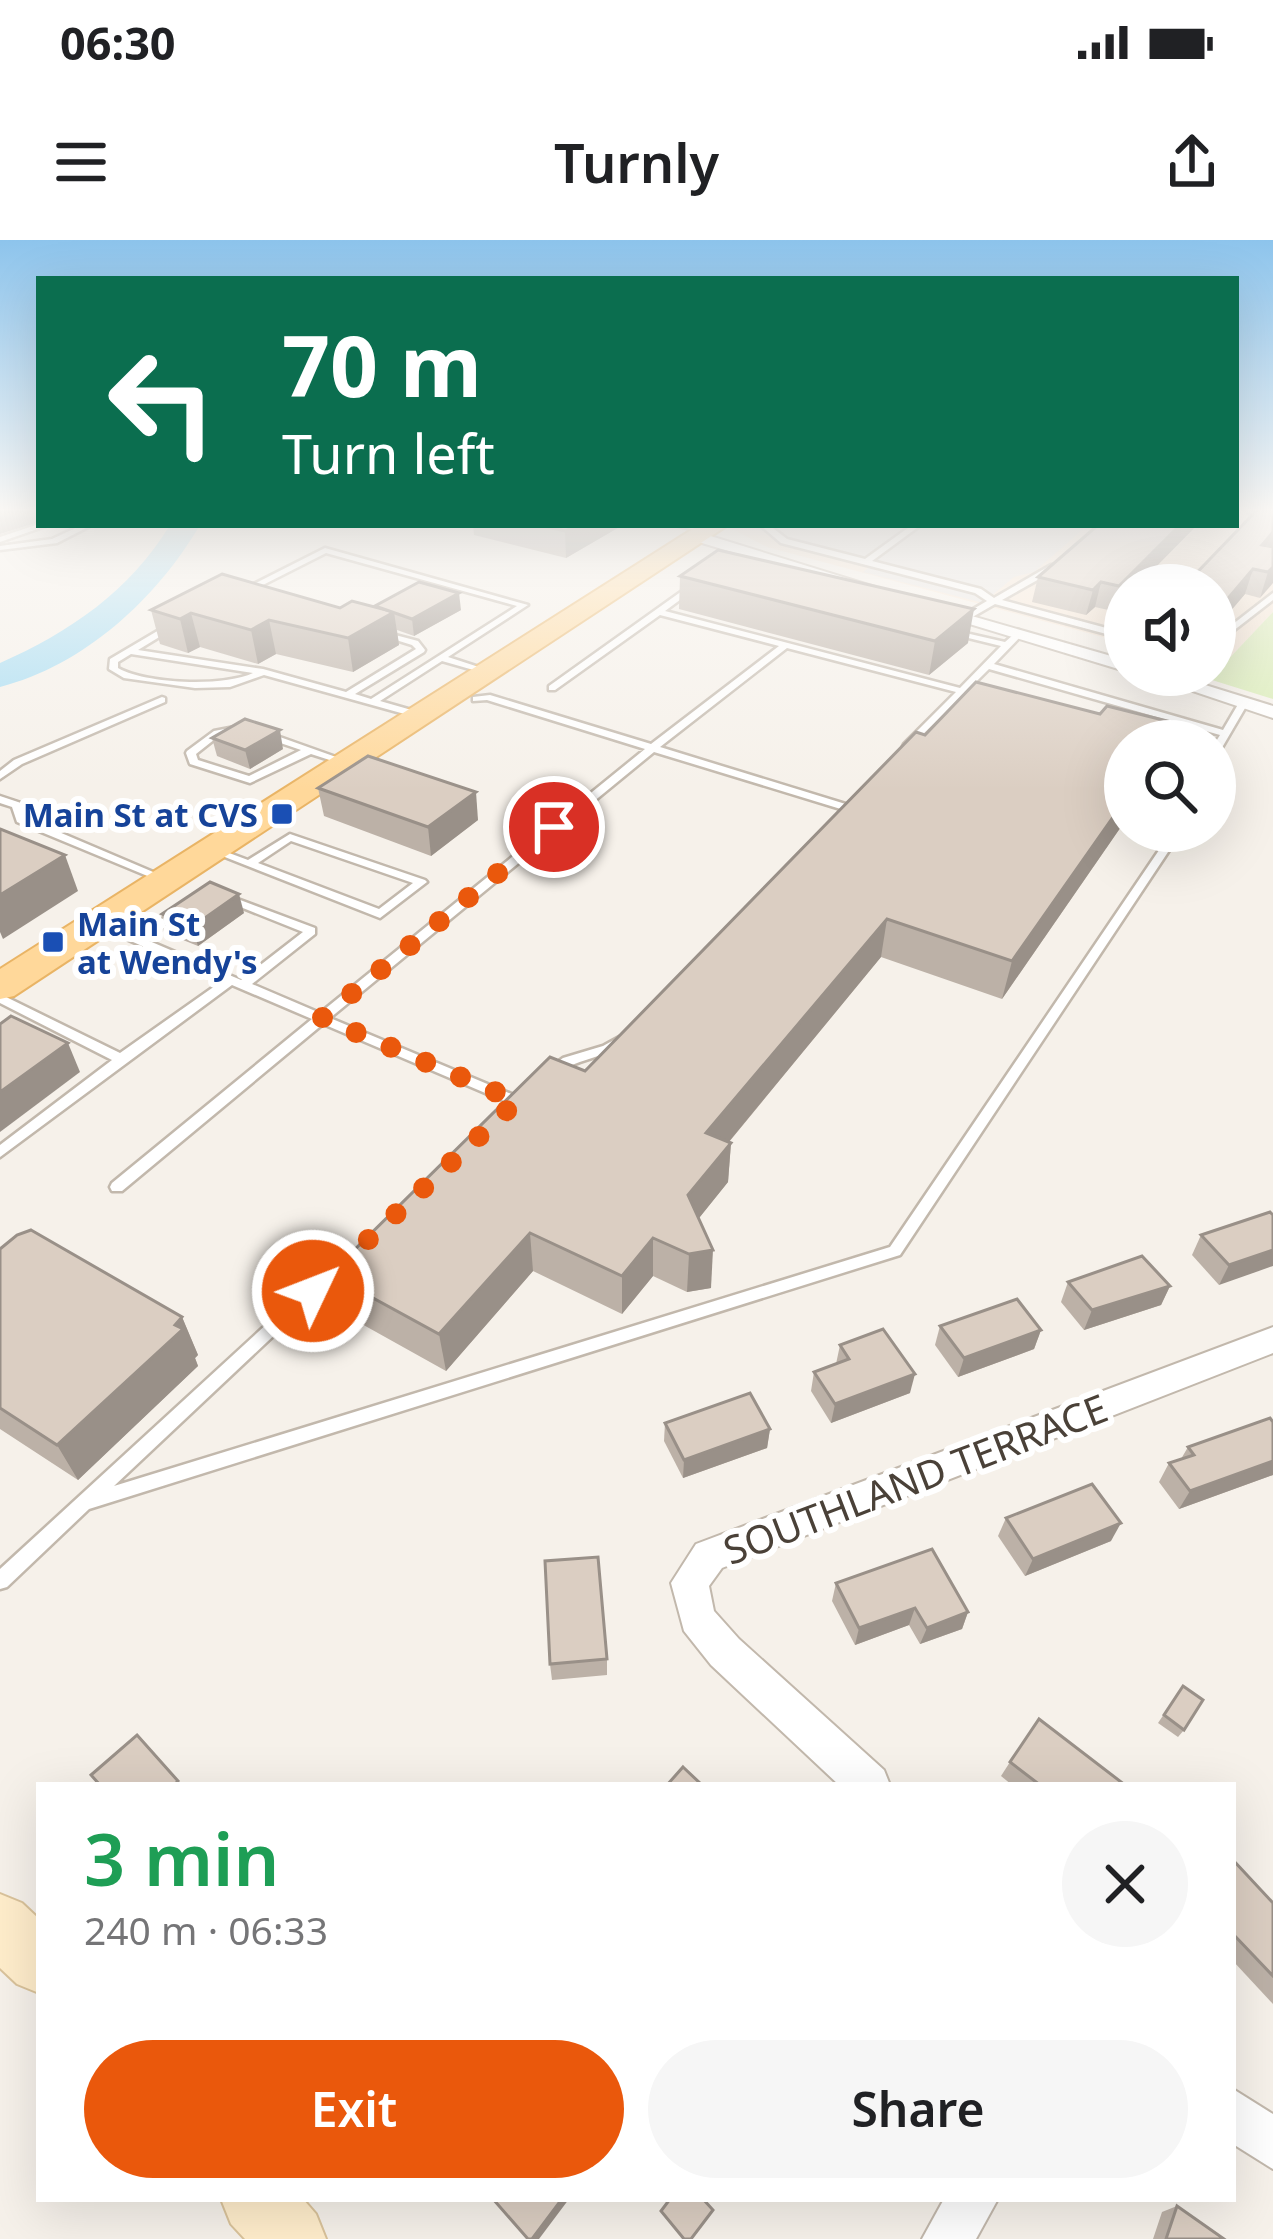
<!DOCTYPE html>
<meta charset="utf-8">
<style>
body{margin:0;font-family:"Noto Sans",sans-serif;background:#f6f6f6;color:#202124;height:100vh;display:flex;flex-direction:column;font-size:45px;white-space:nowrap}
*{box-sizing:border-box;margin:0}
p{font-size:39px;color:#757577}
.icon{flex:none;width:66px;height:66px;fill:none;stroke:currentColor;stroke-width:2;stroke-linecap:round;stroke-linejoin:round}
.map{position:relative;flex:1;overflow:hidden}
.sheet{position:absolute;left:36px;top:1542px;width:1200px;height:420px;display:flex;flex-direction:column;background:#fff;border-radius:0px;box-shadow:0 12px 48px #0002}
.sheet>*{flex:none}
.top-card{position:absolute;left:36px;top:36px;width:1203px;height:252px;border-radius:0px;box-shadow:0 12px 48px #0002;background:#0b6e4f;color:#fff;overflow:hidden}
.fabs{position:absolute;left:1104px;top:324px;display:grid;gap:24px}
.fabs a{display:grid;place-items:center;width:132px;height:132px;border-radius:50%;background:#fff;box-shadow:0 12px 48px #0002;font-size:60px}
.pin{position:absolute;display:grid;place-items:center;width:102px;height:102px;color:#fff;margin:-51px;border:6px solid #fff;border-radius:50%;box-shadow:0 3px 12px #0007}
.me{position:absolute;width:132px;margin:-66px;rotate:47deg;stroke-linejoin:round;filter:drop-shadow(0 0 9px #0008)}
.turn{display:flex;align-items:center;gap:42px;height:252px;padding:0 48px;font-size:54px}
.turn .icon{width:156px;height:156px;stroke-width:2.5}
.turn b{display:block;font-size:84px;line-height:102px}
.round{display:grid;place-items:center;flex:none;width:126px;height:126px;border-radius:63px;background:#f6f6f6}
.headline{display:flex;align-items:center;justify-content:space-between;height:204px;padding:0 48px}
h1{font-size:72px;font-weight:600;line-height:90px;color:#1e9e55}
.cta{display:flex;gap:24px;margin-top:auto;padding:24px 48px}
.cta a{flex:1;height:138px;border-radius:72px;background:#ea580c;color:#fff;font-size:48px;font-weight:600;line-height:138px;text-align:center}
.cta a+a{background:#f6f6f6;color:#202124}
.status{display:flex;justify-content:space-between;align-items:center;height:84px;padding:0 60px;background:#fff;direction:ltr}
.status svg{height:33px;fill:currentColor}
header{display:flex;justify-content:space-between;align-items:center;height:156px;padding:0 48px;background:#fff;font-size:54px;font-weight:600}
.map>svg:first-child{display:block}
.commercial{fill:#f7e6d5}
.green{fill:#d7ebb2}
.parking{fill:#e7e4e2}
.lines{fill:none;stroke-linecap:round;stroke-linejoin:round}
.river{fill:#a5dcf3;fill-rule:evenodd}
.service-casing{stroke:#c2b8ac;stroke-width:5}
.minor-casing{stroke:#c2b8ac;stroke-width:4}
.secondary-casing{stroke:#dac39b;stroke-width:4}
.primary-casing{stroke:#e9b465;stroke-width:4}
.service{fill:#fff;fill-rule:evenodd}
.minor{fill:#fff;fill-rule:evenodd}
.secondary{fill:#ffedcb;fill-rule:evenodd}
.primary{fill:#ffd89a;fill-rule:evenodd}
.wall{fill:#bcb1a7}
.shaded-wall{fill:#999088}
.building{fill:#dbcec2;stroke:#999088;stroke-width:3}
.route{stroke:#ea580c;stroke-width:21;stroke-dasharray:0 37.8}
.transit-dot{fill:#1a4fb4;stroke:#fff;stroke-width:4.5}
.labels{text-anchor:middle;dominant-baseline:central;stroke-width:12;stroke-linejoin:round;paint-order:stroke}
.far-transit-label{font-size:33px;font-weight:bold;fill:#164399;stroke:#fff;text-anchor:end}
.street-label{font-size:39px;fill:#4a4138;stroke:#fff}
</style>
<div class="status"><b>06:30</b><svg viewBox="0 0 49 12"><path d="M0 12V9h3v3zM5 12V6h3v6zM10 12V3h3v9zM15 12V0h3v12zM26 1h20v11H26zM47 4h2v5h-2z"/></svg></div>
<header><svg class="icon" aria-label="menu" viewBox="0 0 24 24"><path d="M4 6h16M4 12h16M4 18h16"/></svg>Turnly<svg class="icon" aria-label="share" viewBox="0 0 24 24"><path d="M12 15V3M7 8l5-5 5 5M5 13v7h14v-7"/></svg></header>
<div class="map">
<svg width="1273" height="1999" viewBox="0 0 1273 1999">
<rect width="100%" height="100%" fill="#f6f1ea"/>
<path class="commercial" d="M 1236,270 L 1273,270 L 1273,372 L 1220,428 L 1215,427 L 1215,345 L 1125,345 L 1125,403 L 767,307 L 732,289 L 738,285 L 1236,285 Z"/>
<path class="green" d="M 1273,372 L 1273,459 L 1196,435 L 1215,435 L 1215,427 L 1220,428 Z"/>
<path class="parking" d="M 755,285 L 1088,285 L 1034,332 L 1014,337 L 983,363 L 863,332 L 878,320 L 756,290 Z"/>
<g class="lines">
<path class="river" d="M 170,285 L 200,285 C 157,358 85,425 0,447 L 0,423 C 70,392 130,351 170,285 Z"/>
<g class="service-casing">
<g id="service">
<path d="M 39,284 L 49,285 L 0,302 L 0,297 Z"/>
<path d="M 82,285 L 92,285 L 57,303 L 0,310 L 0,306 L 52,299 Z"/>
<path d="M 675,285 L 690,285 L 711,291 L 707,293 Z"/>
<path d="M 760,285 L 769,285 L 787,299 L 865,319 L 912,285 L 921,285 L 872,321 L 981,349 L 994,358 L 1051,325 L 1057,325 L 1057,329 L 1002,360 L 1125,393 L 1125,399 L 995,364 L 969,379 L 963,379 L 963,375 L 987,361 L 975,353 L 781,303 Z"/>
<path d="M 325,308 L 528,365 L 448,417 L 491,431 L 491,435 L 442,421 L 380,461 L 422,473 L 424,475 L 419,478 L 264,435 L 230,447 L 195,448 L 124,438 L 109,429 L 110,419 L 171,383 L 175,386 L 174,388 L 138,410 L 263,429 L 346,452 L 416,409 L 412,405 L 380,395 L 380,391 L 418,401 L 425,410 L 424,412 L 355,454 L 371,459 L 517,366 L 326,313 L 245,354 L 238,352 ZM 131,414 L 253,433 C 223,447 146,444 118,428 L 118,422 Z"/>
<path d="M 689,346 L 696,348 L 665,371 L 960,448 L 1001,406 L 948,393 L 948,389 L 1005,402 L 1019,390 L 1023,393 L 1022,395 L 994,424 L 1223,490 L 1240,461 L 1248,463 L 1220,511 L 1215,514 L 1215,503 L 1220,495 L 989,429 L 908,509 L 903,506 L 904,504 L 956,452 L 787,408 L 660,507 L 852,566 L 852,570 L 844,570 L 654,512 L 330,778 L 521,858 L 523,861 L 521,864 L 511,864 L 323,784 L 122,951 L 112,951 L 110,947 L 112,943 L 312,779 L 232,745 L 0,917 L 0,905 L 112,820 L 0,763 L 0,754 L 120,813 L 222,741 L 92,684 L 94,682 L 102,682 L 137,696 L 177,669 L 185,669 L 185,673 L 147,700 L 241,740 L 303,692 L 223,660 L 221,658 L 227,655 L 315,688 L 315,694 L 252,744 L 320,773 L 645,509 L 487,460 L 473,461 L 473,457 L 490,455 L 651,504 L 779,406 L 660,375 L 555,450 L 549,450 L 549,446 Z"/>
<path d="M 1273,353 L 1273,360 L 1215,405 L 1215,398 Z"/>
<path d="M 162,457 L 165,458 L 165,462 L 22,524 L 0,539 L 0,531 L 14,520 Z"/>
<path d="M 240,486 L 245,489 L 243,491 L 220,495 L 196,514 L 198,520 L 249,536 L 301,510 L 260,496 L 260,492 L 263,491 L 350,522 L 345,525 L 311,514 L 250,543 L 190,524 L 186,513 L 187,511 L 214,491 Z"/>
<path d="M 0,556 L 21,563 L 26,578 L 172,640 L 166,643 L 162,642 L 17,582 L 12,567 L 0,563 Z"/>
<path d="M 1172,591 L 1182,591 L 900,1015 L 89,1269 L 7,1347 L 0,1349 L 0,1329 L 341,1016 L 351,1016 L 354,1020 L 114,1246 L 890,1007 Z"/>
<path d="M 290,594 L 425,640 L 427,642 L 380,678 L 207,610 L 213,607 L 248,620 ZM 291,601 L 413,643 L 379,669 L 258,623 Z"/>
<path d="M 623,795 L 629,799 C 613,815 593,816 572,825 C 561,830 556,835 544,836 L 542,833 L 563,818 L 603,806 Z"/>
</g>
</g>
<g class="minor-casing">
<g id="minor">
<path d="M 692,294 L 704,294 L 875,347 L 861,351 L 692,300 Z"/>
<path d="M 930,364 L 1125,420 L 1125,431 L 930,372 Z"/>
<path d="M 1145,435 L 1173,435 L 1273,466 L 1273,478 Z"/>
<path d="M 1273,1087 L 1273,1113 L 722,1328 L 709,1346 L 714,1371 L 739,1399 L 884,1530 L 890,1545 L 839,1545 L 711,1425 L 684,1391 L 671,1343 L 696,1304 Z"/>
<path d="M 1233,1849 L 1273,1874 L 1273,1929 L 1233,1904 Z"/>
<path d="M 944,1959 L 998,1959 L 976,1999 L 922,1999 Z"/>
</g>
</g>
<g class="secondary-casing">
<g id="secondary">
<path d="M 0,1654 L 22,1663 L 39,1679 L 39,1753 L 17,1744 L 0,1728 Z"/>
<path d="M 221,1959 L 303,1959 L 316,1974 L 326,1999 L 245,1999 L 231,1984 Z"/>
</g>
</g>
<g class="primary-casing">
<path id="primary" d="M 699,285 L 728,285 L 14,756 L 0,759 L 0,729 Z"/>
</g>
<use href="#service" class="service"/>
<use href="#minor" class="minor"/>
<use href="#secondary" class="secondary"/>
<use href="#primary" class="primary"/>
</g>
<g class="wall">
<path d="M 1242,270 L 1273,270 L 1273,327 L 1260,358 L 1245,354 L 1217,387 L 1215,387 L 1215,345 L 1250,277 Z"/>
<path d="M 473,285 L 621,285 L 621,286 L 566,318 L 474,295 Z"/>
<path d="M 1197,285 L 1138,345 L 1125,345 L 1113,371 L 1095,367 L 1086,375 L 1032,362 L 1038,337 Z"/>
<path d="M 680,336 L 968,403 L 929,435 L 679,369 Z"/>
<path d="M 375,367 L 461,370 L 414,396 L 397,390 L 399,405 L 353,432 L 276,414 L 258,424 L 200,407 L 188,413 L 160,404 L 151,370 Z"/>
<path d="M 1100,474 L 1179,484 L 1173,501 L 1125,501 L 1125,581 L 1002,759 L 881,717 L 729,902 L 731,903 L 728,942 L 699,978 L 711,1048 L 687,1052 L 653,1036 L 622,1074 L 533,1031 L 446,1131 L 351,1078 L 349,1070 L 344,1067 L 334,1030 L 585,831 L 925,495 Z"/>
<path d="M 212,498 L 283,509 L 250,529 L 217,516 Z"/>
<path d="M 318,548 L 478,580 L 431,616 L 324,576 Z"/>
<path d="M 244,673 L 198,706 L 168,694 L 162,674 Z"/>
<path d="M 1270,972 L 1219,1045 L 1192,1015 L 1201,995 Z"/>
<path d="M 0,1009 L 182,1077 L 198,1115 L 195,1118 L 198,1126 L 78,1240 L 0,1189 Z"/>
<path d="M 1068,1042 L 1170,1046 L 1161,1065 L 1084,1090 L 1061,1062 Z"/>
<path d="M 940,1086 L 1041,1090 L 1034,1109 L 958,1137 L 935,1105 Z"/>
<path d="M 840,1105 L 910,1153 L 831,1183 L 811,1151 L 814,1132 L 836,1124 Z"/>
<path d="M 1273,1182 L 1273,1235 L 1179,1269 L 1159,1242 L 1169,1223 L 1181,1219 L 1188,1207 Z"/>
<path d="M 665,1183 L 770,1189 L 767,1208 L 683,1238 L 664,1201 Z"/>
<path d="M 1006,1278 L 1111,1301 L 1025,1336 L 998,1296 Z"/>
<path d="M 836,1343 L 968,1372 L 962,1389 L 920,1404 L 909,1385 L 855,1405 L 832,1361 Z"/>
<path d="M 607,1419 L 607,1435 L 552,1440 L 550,1424 Z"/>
<path d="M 1183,1446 L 1184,1490 L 1178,1497 L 1158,1483 Z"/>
<path d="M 1010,1522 L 1125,1545 L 1012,1545 L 1001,1536 Z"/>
<path d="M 1233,1620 L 1273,1663 L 1273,1764 L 1233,1721 Z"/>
<path d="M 1177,1966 L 1224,1999 L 1153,1999 L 1162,1972 Z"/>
</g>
<g class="shaded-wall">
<path d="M 0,270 L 39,270 L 39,282 L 0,294 Z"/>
<path d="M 577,285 L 621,285 L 621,286 L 566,318 L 565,291 Z"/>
<path d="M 1180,285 L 1197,285 L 1138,345 L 1125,345 L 1125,359 L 1113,371 L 1119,346 Z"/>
<path d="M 1273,292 L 1273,307 L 1262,305 Z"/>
<path d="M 1273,327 L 1273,343 L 1260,358 L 1268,332 Z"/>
<path d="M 1253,329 L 1245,354 L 1217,387 L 1225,362 Z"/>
<path d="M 1101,342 L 1095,367 L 1086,375 L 1093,350 Z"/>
<path d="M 459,353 L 461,370 L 414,396 L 412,379 Z"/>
<path d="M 974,369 L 968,403 L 929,435 L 935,401 Z"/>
<path d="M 394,372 L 399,405 L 353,432 L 348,398 Z"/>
<path d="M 191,373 L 200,407 L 188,413 L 180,379 Z"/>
<path d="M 269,380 L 276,414 L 258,424 L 251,390 Z"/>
<path d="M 280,490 L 283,509 L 250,529 L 245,510 Z"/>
<path d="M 476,552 L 478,580 L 431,616 L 428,587 Z"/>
<path d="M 1125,560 L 1125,581 L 1002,759 L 1012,721 Z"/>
<path d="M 65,615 L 78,651 L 3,699 L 0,692 L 0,655 Z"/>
<path d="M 239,654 L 244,673 L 198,706 L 192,687 Z"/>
<path d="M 887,679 L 881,717 L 704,932 L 706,893 Z"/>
<path d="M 68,803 L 80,832 L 0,892 L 0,852 Z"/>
<path d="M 731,903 L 728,942 L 687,993 L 688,955 Z"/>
<path d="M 530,993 L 533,1031 L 446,1131 L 439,1094 Z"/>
<path d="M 653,998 L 653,1036 L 622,1074 L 622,1036 Z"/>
<path d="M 713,1010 L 711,1048 L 687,1052 L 689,1014 Z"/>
<path d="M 1273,1010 L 1273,1026 L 1219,1045 L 1229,1025 Z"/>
<path d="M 1170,1046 L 1161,1065 L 1084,1090 L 1092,1070 Z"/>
<path d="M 182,1077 L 198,1115 L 195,1118 L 198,1126 L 78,1240 L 57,1205 Z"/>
<path d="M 1041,1090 L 1034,1109 L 958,1137 L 964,1118 Z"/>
<path d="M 915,1134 L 910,1153 L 831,1183 L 835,1164 Z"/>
<path d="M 770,1189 L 767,1208 L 683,1238 L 684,1220 Z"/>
<path d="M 1273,1221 L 1273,1235 L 1179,1269 L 1190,1251 Z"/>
<path d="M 1121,1283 L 1111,1301 L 1025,1336 L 1033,1319 Z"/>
<path d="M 915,1368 L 909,1385 L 855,1405 L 859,1388 Z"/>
<path d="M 968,1372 L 962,1389 L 920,1404 L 927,1388 Z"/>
<path d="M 562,1959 L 569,1959 L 539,1999 L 532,1999 Z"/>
</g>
<g class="building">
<path d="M 1257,270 L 1273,270 L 1273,292 L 1262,305 L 1273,307 L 1273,327 L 1268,332 L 1253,329 L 1225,362 L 1215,359 L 1215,345 L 1185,345 Z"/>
<path d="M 538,285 L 577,285 L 565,291 Z"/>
<path d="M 1098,285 L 1180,285 L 1119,346 L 1101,342 L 1093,350 L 1038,337 Z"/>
<path d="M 718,310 L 974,369 L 935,401 L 680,336 Z"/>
<path d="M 222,334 L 340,368 L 352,361 L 394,372 L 348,398 L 269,380 L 251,390 L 191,373 L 180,379 L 151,370 Z"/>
<path d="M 419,342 L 459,353 L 412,379 L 375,366 Z"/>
<path d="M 976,442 L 1100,474 L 1107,466 L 1179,484 L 1167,501 L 1125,501 L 1125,560 L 1012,721 L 887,679 L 706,893 L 731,903 L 688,955 L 713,1010 L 689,1014 L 653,998 L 622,1036 L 530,993 L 439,1094 L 342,1041 L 347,1037 L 334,1030 L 550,817 L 585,831 L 916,492 L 925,495 Z"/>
<path d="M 245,479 L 280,490 L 245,510 L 212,498 Z"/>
<path d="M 368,516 L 476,552 L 428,587 L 318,548 Z"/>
<path d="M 0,589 L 65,615 L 0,655 Z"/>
<path d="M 210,642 L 239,654 L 192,687 L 162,674 Z"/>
<path d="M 11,776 L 68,803 L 0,852 L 0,784 Z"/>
<path d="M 1270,972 L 1273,975 L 1273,1010 L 1229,1025 L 1201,995 Z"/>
<path d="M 31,990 L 182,1077 L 175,1085 L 183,1089 L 57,1205 L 0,1168 L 0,1009 L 17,995 Z"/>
<path d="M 1142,1016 L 1170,1046 L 1092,1070 L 1068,1042 Z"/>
<path d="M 1017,1059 L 1041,1090 L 964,1118 L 940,1086 Z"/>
<path d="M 883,1089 L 915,1134 L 835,1164 L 814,1132 L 849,1119 L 840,1105 Z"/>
<path d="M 750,1153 L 770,1189 L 684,1220 L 665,1183 Z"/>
<path d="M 1270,1178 L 1273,1182 L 1273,1221 L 1190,1251 L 1169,1223 L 1194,1215 L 1188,1207 Z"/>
<path d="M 1092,1244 L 1121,1283 L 1033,1319 L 1006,1278 Z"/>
<path d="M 932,1309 L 968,1372 L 927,1388 L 915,1368 L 859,1388 L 836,1343 Z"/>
<path d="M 598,1317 L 607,1419 L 550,1424 L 545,1321 Z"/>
<path d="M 1183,1446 L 1203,1460 L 1184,1490 L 1164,1475 Z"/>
<path d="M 1039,1479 L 1125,1545 L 1040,1545 L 1010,1522 Z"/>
<path d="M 137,1495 L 178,1541 L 174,1545 L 100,1545 L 91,1535 Z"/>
<path d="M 683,1527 L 702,1545 L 667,1545 Z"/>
<path d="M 1233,1620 L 1273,1663 L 1273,1736 L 1233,1694 Z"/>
<path d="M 493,1959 L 562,1959 L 532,1999 L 528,1999 Z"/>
<path d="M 670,1959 L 703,1959 L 713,1970 L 691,1999 L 684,1999 L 661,1971 Z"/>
<path d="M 1177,1966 L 1224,1999 L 1166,1999 Z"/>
</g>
<linearGradient id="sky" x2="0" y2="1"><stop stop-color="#8dc4ec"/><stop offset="0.49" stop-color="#fbf9f6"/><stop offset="1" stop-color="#fbf9f6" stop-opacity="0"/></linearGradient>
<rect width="1273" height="550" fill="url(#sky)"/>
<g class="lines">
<path class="route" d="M 313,1051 L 517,861 L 322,778 L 554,587"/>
</g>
<g class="transit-dot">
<rect x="270" y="562" width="24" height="24" rx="6"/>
<rect x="41" y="690" width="24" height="24" rx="6"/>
</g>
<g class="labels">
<g class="far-transit-label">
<text x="258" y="574">Main St at CVS</text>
<text x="77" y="683" text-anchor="start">Main St<tspan x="77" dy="38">at Wendy's</tspan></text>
</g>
<g class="street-label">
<text transform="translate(915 1238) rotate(-21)">SOUTHLAND TERRACE</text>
</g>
</g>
</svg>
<div class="fabs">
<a><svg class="icon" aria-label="sound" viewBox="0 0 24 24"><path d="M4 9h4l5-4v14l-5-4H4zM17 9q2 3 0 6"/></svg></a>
<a><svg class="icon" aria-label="search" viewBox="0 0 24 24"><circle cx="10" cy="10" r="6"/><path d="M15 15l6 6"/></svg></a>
</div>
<div class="pin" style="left:554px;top:587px;background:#d93025"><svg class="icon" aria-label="arrive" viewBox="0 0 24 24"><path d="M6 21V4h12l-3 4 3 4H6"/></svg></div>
<svg class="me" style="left:313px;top:1051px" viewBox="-20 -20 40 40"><circle r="17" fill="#ea580c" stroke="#fff" stroke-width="3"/><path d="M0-11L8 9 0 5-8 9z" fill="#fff"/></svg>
<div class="top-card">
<div class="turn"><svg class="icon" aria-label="left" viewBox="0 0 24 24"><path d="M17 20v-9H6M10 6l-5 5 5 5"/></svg><div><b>70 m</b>Turn left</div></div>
</div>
<section class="sheet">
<div class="headline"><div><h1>3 min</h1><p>240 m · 06:33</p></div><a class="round"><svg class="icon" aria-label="close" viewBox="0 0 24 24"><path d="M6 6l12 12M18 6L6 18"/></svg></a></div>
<div class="cta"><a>Exit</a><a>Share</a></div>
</section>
</div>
